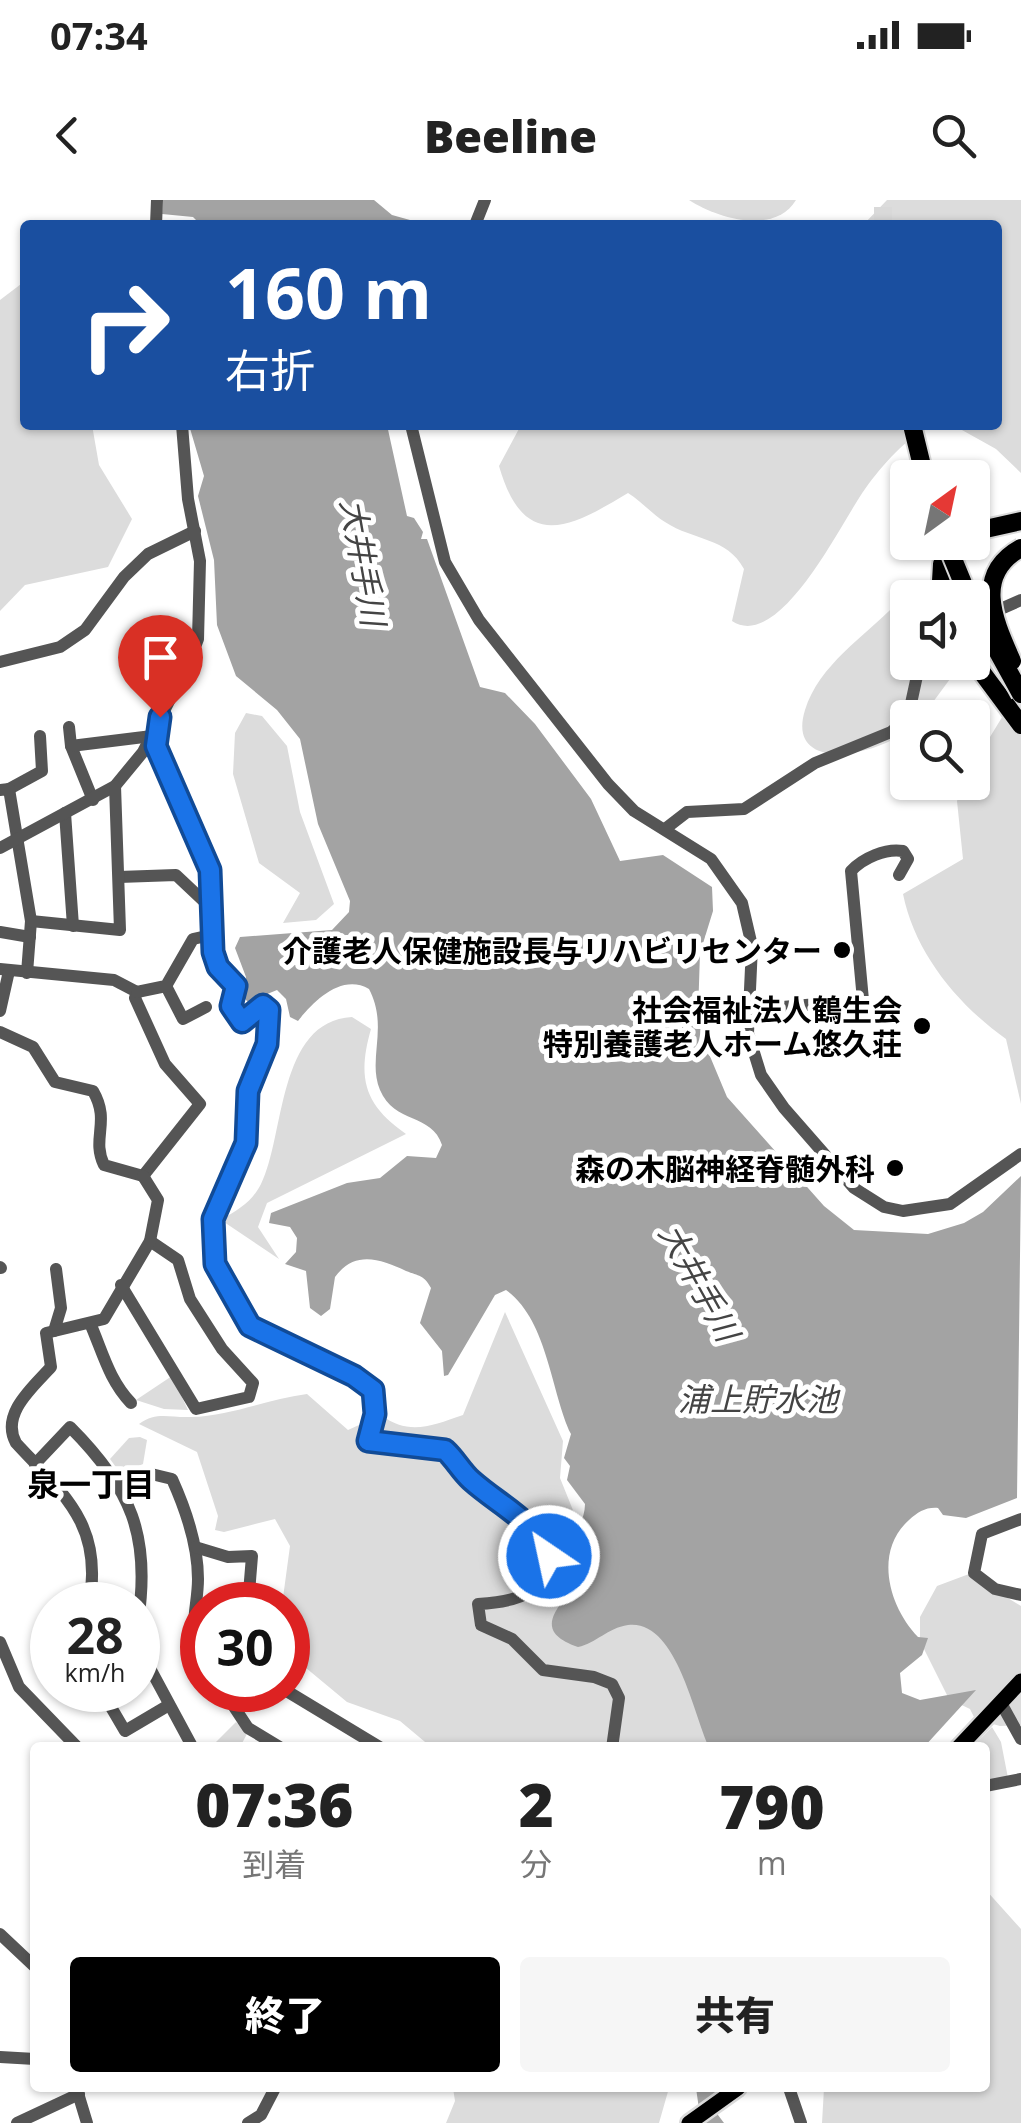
<!DOCTYPE html>
<html lang="ja">
<meta charset="utf-8">
<style>
body{margin:0;font-family:"Open Sans","Noto Sans JP",sans-serif;background:#f6f6f6;color:#222;height:100vh;display:flex;flex-direction:column;font-size:38px;white-space:nowrap}
*{box-sizing:border-box;margin:0}
p{font-size:32px;color:#767676}
.icon{flex:none;width:55px;height:55px;fill:none;stroke:currentColor;stroke-width:2;stroke-linecap:round;stroke-linejoin:round}
.map{position:relative;flex:1;overflow:hidden}
.details{position:absolute;left:30px;top:1542px;width:960px;height:350px;display:flex;flex-direction:column;background:#fff;border-radius:10px;box-shadow:0 2px 8px #0004}
.details>*{flex:none}
.guide{position:absolute;left:20px;top:20px;width:982px;height:210px;border-radius:10px;box-shadow:0 2px 8px #0004;background:#1a4fa0;color:#fff;overflow:hidden}
.needle{width:65px;rotate:33deg}
.fabs{position:absolute;left:890px;top:260px;display:grid;gap:20px}
.fabs a{display:grid;place-items:center;width:100px;height:100px;border-radius:10px;background:#fff;box-shadow:0 2px 8px #0004;font-size:50px}
.speed{position:absolute;left:30px;top:1382px;display:flex;gap:20px;font-size:50px;font-weight:700;text-align:center}
.speed>*{display:grid;place-content:center;width:130px;height:130px;border-radius:50%;background:#fff;box-shadow:0 2px 8px #0004;line-height:1}
.speed small{font-size:25px;font-weight:400}
.speed .limit{border:15px solid #d22;background:#fff;color:#111}
.pin{position:absolute;display:grid;place-items:center;width:85px;height:85px;color:#fff;margin:-102px -42px;border-radius:50% 50% 50% 0;rotate:-45deg;box-shadow:0 0 10px #0007}
.pin .icon{rotate:45deg}
.me{position:absolute;width:110px;margin:-55px;rotate:326deg;stroke-linejoin:round;filter:drop-shadow(0 0 8px #0008)}
.turn{display:flex;align-items:center;gap:35px;height:210px;padding:0 40px;font-size:45px}
.turn .icon{width:130px;height:130px;stroke-width:2.5}
.turn b{display:block;font-size:70px;line-height:85px}
.eta{display:flex;justify-content:space-evenly;align-items:center;height:170px;text-align:center}
.eta b{font-size:60px;font-weight:800;line-height:70px}
.button{display:flex;gap:20px;margin-top:auto;padding:20px 40px}
.button a{flex:1;height:115px;border-radius:10px;background:#000;color:#fff;font-size:40px;font-weight:800;line-height:115px;text-align:center}
.button a+a{background:#f6f6f6;color:#222}
.status{display:flex;justify-content:space-between;align-items:center;height:70px;padding:0 50px;background:#fff;direction:ltr}
.status svg{height:28px;fill:currentColor}
header{display:flex;justify-content:space-between;align-items:center;height:130px;padding:0 40px;background:#fff;font-size:45px;font-weight:800}
.map>svg:first-child{display:block}
.green{fill:#dcdcdc}
.water{fill:#a3a3a3}
.lines{fill:none;stroke-linecap:round;stroke-linejoin:round}
.highway-tunnel{stroke:#d9d9d9;stroke-width:18;stroke-dasharray:18 9;stroke-linecap:butt}
.major-casing{stroke:#dbdbdb;stroke-width:20}
.highway-casing{stroke:#dbdbdb;stroke-width:22}
.minor{stroke:#555;stroke-width:12}
.major{stroke:#000;stroke-width:15}
.highway{stroke:#000;stroke-width:18}
.highway-bridge-casing{stroke:#dbdbdb;stroke-width:22;stroke-linecap:butt}
.highway-bridge{stroke:#000;stroke-width:18}
.route-casing{stroke:#114b97;stroke-width:25}
.route{stroke:#1a73e8;stroke-width:18}
.poi-dot{fill:#000;stroke:#fff;stroke-width:4}
.labels{text-anchor:middle;dominant-baseline:central;stroke-width:10;stroke-linejoin:round;paint-order:stroke}
.poi-label{font-size:30px;font-weight:bold;fill:#000;stroke:#fff;text-anchor:end}
.water-label{font-size:32px;font-style:italic;fill:#444;stroke:#fff}
.neighbourhood-label{font-size:32px;font-weight:bold;fill:#000;stroke:#fff}
</style>
<div class="status"><b>07:34</b><svg viewBox="0 0 49 12"><path d="M0 12V9h3v3zM5 12V6h3v6zM10 12V3h3v9zM15 12V0h3v12zM26 1h20v11H26zM47 4h2v5h-2z"/></svg></div>
<header><svg class="icon" aria-label="back" viewBox="0 0 24 24"><path d="M15 5l-7 7 7 7"/></svg>Beeline<svg class="icon" aria-label="search" viewBox="0 0 24 24"><circle cx="10" cy="10" r="6"/><path d="M15 15l6 6"/></svg></header>
<div class="map">
<svg width="1021" height="1923" viewBox="0 0 1021 1923">
<rect width="100%" height="100%" fill="#fff"/>
<g class="green">
<path d="M 689,0 L 796,0 C 774,36 717,18 689,0 Z"/>
<path d="M 887,0 L 1021,0 L 1021,273 L 996,249 L 953,225 L 998,225 L 998,25 L 863,25 Z"/>
<path d="M 25,81 L 25,225 L 92,225 L 99,265 L 132,319 L 108,367 L 25,385 L 0,411 L 0,100 Z"/>
<path d="M 521,225 L 933,225 C 906,238 883,264 865,289 C 843,319 780,453 732,421 L 744,369 C 727,337 694,341 665,322 C 652,314 641,301 628,293 C 570,328 524,353 499,266 Z"/>
<path d="M 907,402 L 908,462 L 961,464 L 922,517 L 908,518 L 907,530 C 880,555 785,575 805,510 C 819,465 864,437 896,404 Z"/>
<path d="M 1021,486 L 1021,904 L 1006,839 C 957,804 915,753 903,694 L 963,659 L 957,601 L 965,583 L 972,582 L 976,560 Z"/>
<path d="M 246,513 L 262,516 L 287,546 L 300,612 L 334,704 L 316,720 L 283,723 L 300,693 L 259,663 L 233,574 L 235,533 Z"/>
<path d="M 352,817 L 371,829 C 357,878 364,905 406,934 L 267,1003 L 258,1027 L 279,1059 L 221,1020 C 238,1010 252,1002 261,984 C 285,937 277,821 352,817 Z"/>
<path d="M 505,1112 L 563,1241 L 560,1278 L 612,1407 L 671,1437 L 710,1547 L 431,1547 L 400,1521 L 347,1502 L 288,1453 L 288,1405 L 282,1405 L 290,1346 L 275,1319 L 224,1332 L 215,1330 L 218,1316 L 197,1252 L 139,1224 C 157,1211 169,1218 191,1217 C 231,1216 267,1199 307,1194 L 348,1230 L 381,1215 C 409,1236 431,1226 463,1215 Z"/>
<path d="M 172,1176 L 188,1210 L 164,1209 L 136,1200 Z"/>
<path d="M 140,1237 L 147,1240 L 143,1264 L 121,1274 L 110,1259 L 129,1238 Z"/>
<path d="M 969,1374 L 1021,1406 L 1021,1525 L 1000,1526 L 975,1519 L 970,1509 L 949,1499 L 920,1441 L 920,1417 L 937,1386 Z"/>
<path d="M 236,1522 L 248,1532 L 240,1547 L 210,1548 Z"/>
<path d="M 992,1527 L 1001,1542 L 1008,1578 L 985,1581 L 985,1548 L 971,1548 Z"/>
<path d="M 985,1689 L 1021,1729 L 1021,1923 L 822,1923 L 824,1888 L 985,1888 Z"/>
<path d="M 453,1888 L 669,1888 L 659,1923 L 446,1923 L 455,1901 Z"/>
</g>
<g class="water">
<path d="M 163,0 L 374,0 L 392,15 L 428,25 L 201,25 L 193,17 L 162,14 Z"/>
<path d="M 189,225 L 387,225 L 407,316 L 414,318 L 423,332 L 421,339 L 427,339 L 480,487 L 505,493 L 535,524 L 591,599 L 620,661 L 663,655 L 712,687 L 713,711 L 700,753 L 698,814 L 704,842 L 727,897 L 824,1006 L 854,1030 L 928,1034 L 964,1023 L 983,1012 L 1021,976 L 1017,1298 L 966,1318 L 943,1315 L 938,1308 C 926,1307 918,1312 909,1320 C 874,1351 888,1406 918,1437 L 928,1438 L 922,1455 L 900,1473 L 902,1493 L 920,1500 L 976,1490 L 924,1547 L 709,1547 C 693,1513 676,1419 628,1425 C 607,1428 597,1443 578,1447 C 526,1429 566,1404 575,1380 C 579,1368 574,1361 573,1349 C 573,1335 585,1321 585,1304 L 567,1280 L 570,1266 L 564,1258 L 571,1234 C 551,1193 548,1120 506,1090 L 495,1095 L 448,1175 L 444,1176 L 442,1151 L 420,1123 L 431,1088 C 424,1075 419,1076 406,1071 C 380,1059 355,1050 335,1077 L 330,1109 L 321,1116 L 310,1108 L 306,1071 L 285,1064 L 296,1052 L 297,1038 L 290,1027 L 269,1023 L 271,1013 L 347,983 L 380,978 L 407,956 L 436,958 L 442,945 C 432,913 394,924 380,890 C 367,859 389,827 369,789 C 341,773 313,802 298,821 L 290,817 L 286,799 L 277,790 L 248,802 L 244,798 L 246,777 L 235,748 L 240,737 L 332,730 L 349,712 L 350,701 L 318,624 L 300,539 L 277,510 L 236,476 L 217,425 L 214,360 L 198,296 L 204,276 Z"/>
<path d="M 696,1888 L 719,1888 L 718,1915 L 724,1923 L 701,1923 Z"/>
</g>
<g class="lines">
<path class="highway-tunnel" d="M 883,25 L 883,0"/>
<g class="major-casing">
<g id="major">
<path d="M 958,1548 L 1021,1481"/>
<path d="M 689,1923 L 738,1888"/>
</g>
</g>
<g class="highway-casing">
<g id="highway">
<path d="M 912,225 L 925,278"/>
<path d="M 972,332 L 1021,321"/>
<path d="M 940,398 L 942,364 L 958,342"/>
<path d="M 972,459 L 1021,525"/>
</g>
</g>
<g class="minor">
<path d="M 156,25 L 157,0"/>
<path d="M 475,25 L 485,0"/>
<path d="M 411,225 L 445,362 L 479,420 L 608,584 L 634,611 L 711,659 L 742,703 L 752,746 L 748,833 L 761,875 L 784,908 L 854,988 L 884,1007 L 903,1011 L 950,1004 L 1021,954"/>
<path d="M 987,415 L 1021,400"/>
<path d="M 0,462 L 60,447 L 85,430 L 124,377 L 148,354 L 195,331"/>
<path d="M 69,527 L 71,546 L 93,600"/>
<path d="M 71,546 L 152,536"/>
<path d="M 9,589 L 42,571 L 40,536"/>
<path d="M 0,590 L 9,589 L 31,721 L 27,773"/>
<path d="M 65,613 L 73,726"/>
<path d="M 665,629 L 687,612 L 744,609 L 815,563 L 891,532 L 904,521 L 910,508 L 920,462"/>
<path d="M 0,648 L 115,586 L 143,552 L 189,462 L 198,439 L 200,361 L 188,299 L 182,225"/>
<path d="M 119,677 L 176,675 L 210,707 C 212,638 161,594 155,532"/>
<path d="M 210,707 L 213,752 L 218,767 L 236,786 C 233,800 228,812 241,822 L 263,805 L 269,810 L 267,844 L 248,891 L 246,943 L 213,1019 L 215,1064 L 251,1126 L 354,1176 L 373,1190 L 375,1214 L 368,1241 L 445,1250 C 455,1259 461,1271 471,1279 C 500,1306 533,1319 549,1356 C 542,1396 515,1402 478,1404 L 481,1425 L 512,1439 L 543,1470 L 594,1477 L 612,1484 L 619,1498 L 612,1548"/>
<path d="M 31,721 L 120,730 L 115,586"/>
<path d="M 0,732 L 30,737"/>
<path d="M 0,769 L 114,780 L 137,792 L 135,798 L 165,864 L 200,904 L 143,976"/>
<path d="M 166,786 L 183,819 L 206,807"/>
<path d="M 137,792 L 166,786 L 193,739 L 211,735"/>
<path d="M 748,810 L 863,800 L 851,671 C 863,658 886,648 903,651 L 908,659 L 899,675"/>
<path d="M 0,811 L 9,771"/>
<path d="M 0,832 L 33,847 L 55,882 L 93,891 C 111,922 91,938 104,965 L 143,976"/>
<path d="M 0,1067 L 1,1068"/>
<path d="M 121,1085 L 196,1209 L 249,1197 L 253,1183 L 222,1149 L 190,1099 L 178,1060 L 150,1041"/>
<path d="M 90,1123 C 103,1153 109,1180 131,1203"/>
<path d="M 54,1131 L 61,1108 L 56,1069"/>
<path d="M 35,1264 L 70,1227 C 131,1288 151,1336 138,1421"/>
<path d="M 119,1285 L 143,1272 L 172,1279 C 186,1310 198,1344 198,1379 C 198,1408 187,1428 202,1455"/>
<path d="M 1021,1319 L 982,1334 L 974,1373 L 995,1389 L 1021,1395"/>
<path d="M 195,1347 L 228,1357 L 252,1356 L 248,1405"/>
<path d="M 89,1405 C 104,1325 64,1295 16,1243 C 0,1214 33,1187 51,1167 L 46,1133 L 104,1119 L 150,1041 L 158,1000 L 143,976"/>
<path d="M 0,1442 L 19,1487 L 78,1548"/>
<path d="M 138,1446 L 193,1548"/>
<path d="M 101,1490 L 125,1531 L 169,1505"/>
<path d="M 223,1490 L 248,1528 L 281,1548"/>
<path d="M 285,1490 L 381,1548"/>
<path d="M 1001,1503 L 1021,1539"/>
<path d="M 985,1586 L 1021,1579"/>
<path d="M 0,1734 L 35,1767"/>
<path d="M 0,1857 L 35,1859"/>
<path d="M 789,1888 L 801,1923"/>
<path d="M 77,1890 L 87,1923"/>
<path d="M 17,1923 L 79,1894"/>
<path d="M 248,1923 L 261,1915 L 275,1888"/>
</g>
<use href="#major" class="major"/>
<use href="#highway" class="highway"/>
<g class="highway-bridge-casing">
<g id="highway-bridge">
<path d="M 946,342 L 969,398"/>
<path d="M 972,405 L 1021,494"/>
<path d="M 1012,461 C 995,422 972,375 1021,348"/>
</g>
</g>
<use href="#highway-bridge" class="highway-bridge"/>
</g>
<g class="lines">
<g class="route-casing">
<path id="route" d="M 160,517 L 156,546 L 210,670 L 213,752 L 218,767 L 236,786 L 231,806 L 242,822 L 263,805 L 269,810 L 267,844 L 248,891 L 246,943 L 213,1019 L 215,1064 L 250,1126 L 354,1176 L 373,1190 L 375,1214 L 368,1241 L 445,1250 C 455,1259 461,1271 471,1280 C 500,1306 533,1319 549,1356"/>
</g>
<use href="#route" class="route"/>
</g>
<g class="poi-dot">
<circle cx="842" cy="750" r="10"/>
<circle cx="922" cy="826" r="10"/>
<circle cx="895" cy="968" r="10"/>
</g>
<g class="labels">
<g class="poi-label">
<text x="822" y="750">介護老人保健施設長与リハビリセンター</text>
<text x="902" y="809">社会福祉法人鶴生会<tspan x="902" dy="34">特別養護老人ホーム悠久荘</tspan></text>
<text x="875" y="968">森の木脳神経脊髄外科</text>
</g>
<g class="water-label">
<text transform="translate(364 362) rotate(80)">大井手川</text>
<text transform="translate(700 1082) rotate(61)">大井手川</text>
<text x="758" y="1198">浦上貯水池</text>
</g>
<g class="neighbourhood-label">
<text x="91" y="1283">泉一丁目</text>
</g>
</g>
</svg>
<div class="fabs">
<a><svg class="needle" viewBox="-14 -14 28 28"><path d="M0-13l5 13h-10z" fill="#e53935"/><path d="M0 13l5-13h-10z" fill="#767676"/></svg></a>
<a><svg class="icon" aria-label="sound" viewBox="0 0 24 24"><path d="M4 9h4l5-4v14l-5-4H4zM17 9q2 3 0 6"/></svg></a>
<a><svg class="icon" aria-label="search" viewBox="0 0 24 24"><circle cx="10" cy="10" r="6"/><path d="M15 15l6 6"/></svg></a>
</div>
<div class="speed"><div>28<small>km/h</small></div><div class="limit">30</div></div>
<div class="pin" style="left:160px;top:517px;background:#d93025"><svg class="icon" aria-label="arrive" viewBox="0 0 24 24"><path d="M6 21V4h12l-3 4 3 4H6"/></svg></div>
<svg class="me" style="left:549px;top:1356px" viewBox="-20 -20 40 40"><circle r="17" fill="#1a73e8" stroke="#fff" stroke-width="3"/><path d="M0-11L8 9 0 5-8 9z" fill="#fff"/></svg>
<div class="guide">
<div class="turn"><svg class="icon" aria-label="right" viewBox="0 0 24 24"><path d="M7 20v-9h11M14 6l5 5-5 5"/></svg><div><b>160 m</b>右折</div></div>
</div>
<section class="details">
<div class="eta">
<div><b>07:36</b><p>到着</p></div>
<div><b>2</b><p>分</p></div>
<div><b>790</b><p>m</p></div>
</div>
<div class="button"><a>終了</a><a>共有</a></div>
</section>
</div>
